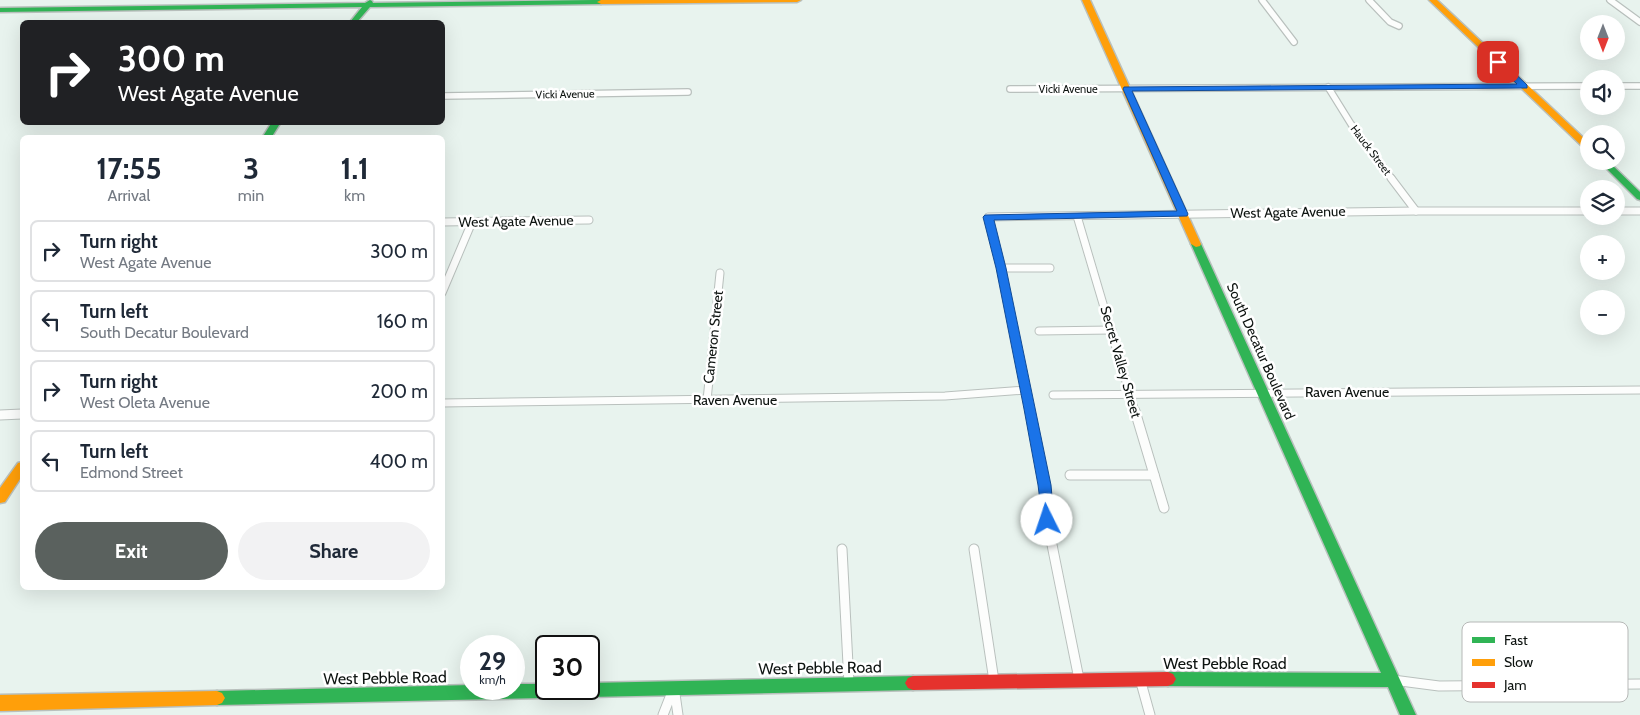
<!DOCTYPE html>
<meta charset="utf-8">
<style>
body{margin:0;font-family:Cabin,sans-serif;background:#f2f2f3;color:#1f2937;height:100vh;display:flex;flex-direction:column;font-size:19px;white-space:nowrap}
*{box-sizing:border-box;margin:0}
p{font-size:16px;color:#747a83}
.icon{flex:none;width:28px;height:28px;fill:none;stroke:currentColor;stroke-width:2;stroke-linecap:round;stroke-linejoin:round}
.map{position:relative;flex:1;overflow:hidden}
.sheet{position:absolute;left:20px;top:135px;width:425px;height:455px;display:flex;flex-direction:column;background:#fff;border-radius:8px;box-shadow:0 5px 20px #0002}
.sheet>*{flex:none}
.banner{position:absolute;left:20px;top:20px;width:425px;height:105px;border-radius:8px;box-shadow:0 5px 20px #0002;background:#202124;color:#fff;overflow:hidden}
.needle{width:32px;rotate:180deg}
.fabs{position:absolute;left:1580px;top:15px;display:grid;gap:10px}
.fabs a{display:grid;place-items:center;width:45px;height:45px;border-radius:50%;background:#fff;box-shadow:0 5px 20px #0002;font-size:25px}
.speed{position:absolute;left:460px;top:635px;display:flex;gap:10px;font-size:25px;font-weight:700;text-align:center}
.speed>*{display:grid;place-content:center;width:65px;height:65px;border-radius:50%;background:#fff;box-shadow:0 5px 20px #0002;line-height:1}
.speed small{font-size:12px;font-weight:400}
.speed .limit{border:2px solid #111;border-radius:8px;background:#fff;color:#111}
.pin{position:absolute;display:grid;place-items:center;width:42px;height:42px;color:#fff;margin:-21px;border-radius:10px;box-shadow:0 2px 8px #0006}
.me{position:absolute;width:55px;margin:-28px;rotate:356deg;stroke-linejoin:round;filter:drop-shadow(0 0 4px #0008)}
.turn{display:flex;align-items:center;gap:18px;height:105px;padding:0 15px;font-size:22px}
.turn .icon{width:65px;height:65px;stroke-width:2.5}
.turn b{display:block;font-size:35px;line-height:42px}
.eta{display:flex;justify-content:space-evenly;align-items:center;height:85px;text-align:center}
.eta b{font-size:30px;font-weight:700;line-height:35px}
.cta{display:flex;gap:10px;margin-top:auto;padding:10px 15px}
.cta a{flex:1;height:58px;border-radius:30px;background:#5a615e;color:#fff;font-size:20px;font-weight:700;line-height:58px;text-align:center}
.cta a+a{background:#f2f2f3;color:#1f2937}
ul{padding:0;list-style:none}
li{display:flex;align-items:center;gap:15px;height:62px;margin:0 10px 8px;padding:0 5px;border:2px solid #e0e1e3;border-radius:8px}
li div{flex:1}
li b{display:block;font-size:19px}
li em{font-style:normal}
.map>svg:first-child{display:block}
.lines{fill:none;stroke-linecap:round;stroke-linejoin:round}
.street-far2-casing{stroke:#b9c0bd;stroke-width:8}
.street-far1-casing{stroke:#b9c0bd;stroke-width:9}
.street-casing{stroke:#b9c0bd;stroke-width:11}
.fast-casing{stroke:#b9c0bd;stroke-width:3}
.slow-casing{stroke:#b9c0bd;stroke-width:3}
.jam-casing{stroke:#b9c0bd;stroke-width:3}
.street-far2{stroke:#fcfdfc;stroke-width:5.5}
.street-far1{stroke:#fcfdfc;stroke-width:7}
.street{stroke:#fcfdfc;stroke-width:9}
.fast{fill:#30b455;fill-rule:evenodd}
.slow{fill:#ff9f0a;fill-rule:evenodd}
.jam{fill:#e5322d;fill-rule:evenodd}
.route{fill:#1a73e8;stroke:#114b97}
.labels{text-anchor:middle;dominant-baseline:central;stroke-width:5;stroke-linejoin:round;paint-order:stroke}
.far-street-label{font-size:11px;fill:#0d1310;stroke:#fff}
.street-label{font-size:14px;fill:#0d1310;stroke:#fff}
.near-street-label{font-size:16px;fill:#0d1310;stroke:#fff}
.key{fill:#fff;stroke:#b6b8b7;stroke-width:1}
.key-label{font-size:14px;fill:#0d1310}
</style>
<div class="map">
<svg width="1640" height="715" viewBox="0 0 1640 715">
<rect width="100%" height="100%" fill="#e8f3ee"/>
<g class="lines">
<g class="street-far2-casing">
<g id="street-far2">
<path d="M 1262,0 L 1294,42"/>
<path d="M 1369,0 L 1390,22 L 1399,26"/>
<path d="M 1610,0 L 1640,22"/>
<path d="M 1616,86 L 1640,86"/>
<path d="M 1328,87 L 1351,124 L 1392,179"/>
<path d="M 1010,89 L 1589,86"/>
<path d="M 442,96 L 688,92"/>
</g>
</g>
<g class="street-far1-casing">
<g id="street-far1">
<path d="M 1391,178 L 1416,211"/>
<path d="M 1616,211 L 1640,211"/>
<path d="M 1077,216 L 1135,412"/>
<path d="M 442,222 L 589,220"/>
<path d="M 1001,268 L 1050,268"/>
<path d="M 442,293 L 472,222"/>
<path d="M 1039,331 L 1112,330"/>
<path d="M 1053,395 L 1640,390"/>
<path d="M 707,400 L 720,273"/>
<path d="M 442,403 L 945,396 L 1026,390"/>
<path d="M 1030,412 L 1001,268 L 988,217 L 1416,211 L 1589,211"/>
</g>
</g>
<g class="street-casing">
<g id="street">
<path d="M 1030,411 L 1045,485 L 1047,520 L 1079,679"/>
<path d="M 1135,411 L 1164,508"/>
<path d="M 0,415 L 22,414"/>
<path d="M 1070,475 L 1154,475"/>
<path d="M 842,549 L 849,684"/>
<path d="M 974,549 L 994,681"/>
<path d="M 1140,679 L 1150,715"/>
<path d="M 1393,680 L 1439,686 L 1640,684"/>
<path d="M 674,687 L 678,715"/>
<path d="M 663,715 L 674,687"/>
</g>
</g>
<g class="fast-casing">
<g id="fast">
<path d="M 593,0 L 601,0 L 605,2 L 601,4 L 370,7 L 357,22 L 350,22 L 362,7 L 0,12 L 0,8 L 365,3 L 370,0 L 372,1 L 373,3 Z"/>
<path d="M 272,122 L 281,122 L 271,138 L 262,138 Z"/>
<path d="M 1599,161 L 1608,161 L 1640,192 L 1640,200 L 1637,199 Z"/>
<path d="M 1196,241 L 1201,244 L 1416,715 L 1400,715 L 1388,687 L 1168,686 L 1163,684 L 1160,679 L 1163,674 L 1168,672 L 1381,673 L 1191,244 Z"/>
<path d="M 913,676 L 918,678 L 921,683 L 918,688 L 913,690 L 217,705 L 212,703 L 209,698 L 212,693 L 217,691 L 471,685 L 471,689 L 514,689 L 514,684 L 546,684 L 546,689 L 589,689 L 589,683 Z"/>
</g>
</g>
<g class="slow-casing">
<g id="slow">
<path d="M 601,0 L 801,0 L 797,2 L 601,4 L 597,2 Z"/>
<path d="M 1082,0 L 1090,0 L 1201,244 L 1200,246 L 1196,247 L 1191,244 Z"/>
<path d="M 1429,0 L 1437,0 L 1589,143 L 1589,151 L 1586,150 Z"/>
<path d="M 22,462 L 22,476 L 5,502 L 0,503 L 0,488 L 18,463 Z"/>
<path d="M 217,691 L 222,693 L 225,698 L 222,703 L 217,705 L 0,711 L 0,695 Z"/>
</g>
</g>
<g class="jam-casing">
<path id="jam" d="M 1168,672 L 1173,674 L 1176,679 L 1173,684 L 1168,686 L 913,690 L 908,688 L 905,683 L 908,678 L 913,676 Z"/>
</g>
<use href="#street-far2" class="street-far2"/>
<use href="#street-far1" class="street-far1"/>
<use href="#street" class="street"/>
<use href="#fast" class="fast"/>
<use href="#slow" class="slow"/>
<use href="#jam" class="jam"/>
</g>
<path class="route" d="M 1495,60 L 1501,60 L 1527,85 L 1527,88 L 1132,91 L 1188,214 L 1187,216 L 994,220 L 1006,268 L 1051,485 L 1054,520 L 1052,524 L 1047,525 L 1043,524 L 1038,485 L 1024,409 L 996,268 L 983,217 L 985,215 L 1177,211 L 1123,89 L 1124,87 L 1517,84 L 1495,64 Z"/>
<g class="labels">
<g class="far-street-label">
<text x="1068" y="89">Vicki Avenue</text>
<text transform="translate(565 94) rotate(-1)">Vicki Avenue</text>
<text transform="translate(1371 150) rotate(53)">Hauck Street</text>
</g>
<g class="street-label">
<text transform="translate(1288 212) rotate(-1)">West Agate Avenue</text>
<text transform="translate(516 221) rotate(-1)">West Agate Avenue</text>
<text transform="translate(713 337) rotate(-84)">Cameron Street</text>
<text transform="translate(1261 351) rotate(66)">South Decatur Boulevard</text>
<text transform="translate(1121 362) rotate(74)">Secret Valley Street</text>
<text x="1347" y="392">Raven Avenue</text>
<text x="735" y="400">Raven Avenue</text>
</g>
<g class="near-street-label">
<text x="1225" y="663">West Pebble Road</text>
<text transform="translate(820 668) rotate(-1)">West Pebble Road</text>
<text transform="translate(385 678) rotate(-1)">West Pebble Road</text>
</g>
</g>
<rect x="1462" y="622" width="166" height="80" rx="8" class="key"/>
<rect x="1472" y="637" width="23" height="6" fill="#30b455"/>
<rect x="1472" y="659" width="23" height="7" fill="#ff9f0a"/>
<rect x="1472" y="682" width="23" height="6" fill="#e5322d"/>
<g class="key-label">
<text x="1504" y="645">Fast</text>
<text x="1504" y="667">Slow</text>
<text x="1504" y="690">Jam</text>
</g>
</svg>
<div class="fabs">
<a><svg class="needle" viewBox="-14 -14 28 28"><path d="M0-13l5 13h-10z" fill="#e53935"/><path d="M0 13l5-13h-10z" fill="#747a83"/></svg></a>
<a><svg class="icon" aria-label="sound" viewBox="0 0 24 24"><path d="M4 9h4l5-4v14l-5-4H4zM17 9q2 3 0 6"/></svg></a>
<a><svg class="icon" aria-label="search" viewBox="0 0 24 24"><circle cx="10" cy="10" r="6"/><path d="M15 15l6 6"/></svg></a>
<a><svg class="icon" aria-label="layers" viewBox="0 0 24 24"><path d="M12 4l9 5-9 5-9-5zM3 14l9 5 9-5"/></svg></a>
<a>+</a>
<a>−</a>
</div>
<div class="speed"><div>29<small>km/h</small></div><div class="limit">30</div></div>
<div class="pin" style="left:1498px;top:62px;background:#d93025"><svg class="icon" aria-label="arrive" viewBox="0 0 24 24"><path d="M6 21V4h12l-3 4 3 4H6"/></svg></div>
<svg class="me" style="left:1047px;top:520px" viewBox="-20 -20 40 40"><circle r="19" fill="#fff"/><path d="M0-13L10 11 0 6-10 11z" fill="#1a73e8"/></svg>
<div class="banner">
<div class="turn"><svg class="icon" aria-label="right" viewBox="0 0 24 24"><path d="M7 20v-9h11M14 6l5 5-5 5"/></svg><div><b>300 m</b>West Agate Avenue</div></div>
</div>
<section class="sheet">
<div class="eta">
<div><b>17:55</b><p>Arrival</p></div>
<div><b>3</b><p>min</p></div>
<div><b>1.1</b><p>km</p></div>
</div>
<ul>
<li><svg class="icon" aria-label="right" viewBox="0 0 24 24"><path d="M7 20v-9h11M14 6l5 5-5 5"/></svg><div><b>Turn right</b><p>West Agate Avenue</p></div><em>300 m</em></li>
<li><svg class="icon" aria-label="left" viewBox="0 0 24 24"><path d="M17 20v-9H6M10 6l-5 5 5 5"/></svg><div><b>Turn left</b><p>South Decatur Boulevard</p></div><em>160 m</em></li>
<li><svg class="icon" aria-label="right" viewBox="0 0 24 24"><path d="M7 20v-9h11M14 6l5 5-5 5"/></svg><div><b>Turn right</b><p>West Oleta Avenue</p></div><em>200 m</em></li>
<li><svg class="icon" aria-label="left" viewBox="0 0 24 24"><path d="M17 20v-9H6M10 6l-5 5 5 5"/></svg><div><b>Turn left</b><p>Edmond Street</p></div><em>400 m</em></li>
</ul>
<div class="cta"><a>Exit</a><a>Share</a></div>
</section>
</div>
